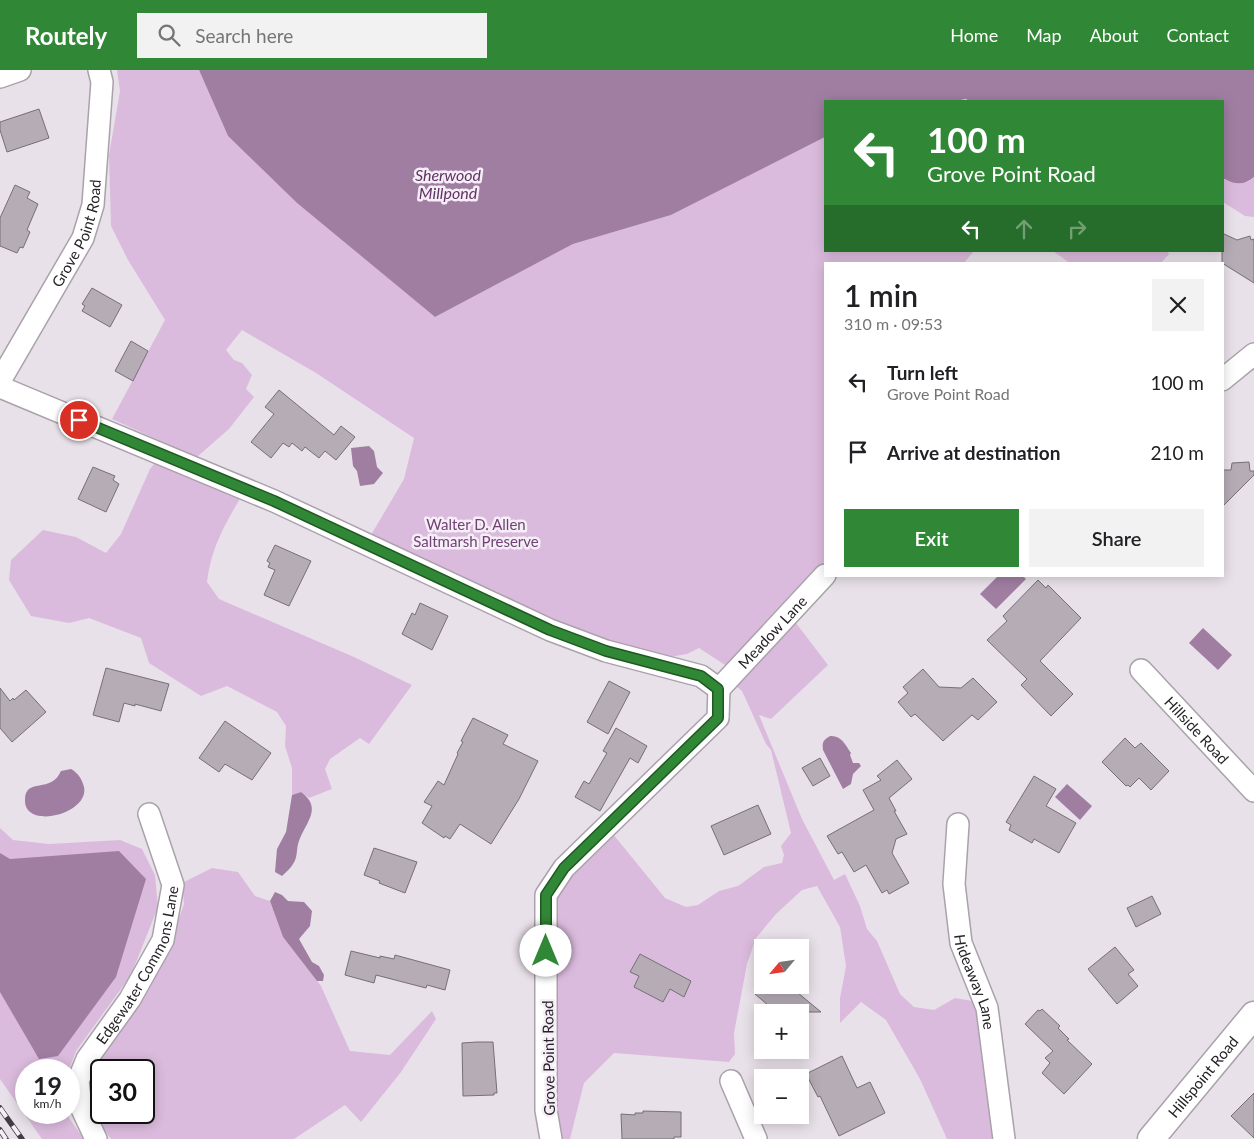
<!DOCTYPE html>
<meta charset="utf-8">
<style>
body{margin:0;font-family:Lato,sans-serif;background:#f2f2f2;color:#202124;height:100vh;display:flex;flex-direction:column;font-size:19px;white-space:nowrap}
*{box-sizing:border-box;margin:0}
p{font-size:16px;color:#757577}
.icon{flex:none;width:28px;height:28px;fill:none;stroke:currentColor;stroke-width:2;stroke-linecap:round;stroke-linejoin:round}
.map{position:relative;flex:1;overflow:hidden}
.side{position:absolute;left:824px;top:192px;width:400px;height:315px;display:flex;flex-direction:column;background:#fff;border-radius:0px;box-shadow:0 2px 12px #0003}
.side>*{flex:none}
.guide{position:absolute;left:824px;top:30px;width:400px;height:152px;border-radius:0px;box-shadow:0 2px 12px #0003;background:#308735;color:#fff;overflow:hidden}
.needle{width:32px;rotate:241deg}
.controls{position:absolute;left:754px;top:869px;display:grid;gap:10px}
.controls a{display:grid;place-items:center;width:55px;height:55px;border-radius:0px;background:#fff;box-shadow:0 2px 12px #0003;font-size:25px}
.speed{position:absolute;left:15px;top:989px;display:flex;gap:10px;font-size:25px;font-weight:700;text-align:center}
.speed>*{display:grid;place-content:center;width:65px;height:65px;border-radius:50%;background:#fff;box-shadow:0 2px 12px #0003;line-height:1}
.speed small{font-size:12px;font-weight:400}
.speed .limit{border:2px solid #111;border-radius:8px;background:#fff;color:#111}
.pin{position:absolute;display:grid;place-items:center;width:42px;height:42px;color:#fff;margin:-21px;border:2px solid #fff;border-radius:50%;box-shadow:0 1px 5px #0007}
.me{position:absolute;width:55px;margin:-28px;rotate:0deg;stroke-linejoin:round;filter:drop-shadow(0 0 4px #0008)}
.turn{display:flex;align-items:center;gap:18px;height:105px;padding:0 20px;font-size:22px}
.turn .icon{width:65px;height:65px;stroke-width:2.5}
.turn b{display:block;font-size:35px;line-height:42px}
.lanes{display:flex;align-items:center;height:48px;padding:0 20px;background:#0003;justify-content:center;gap:25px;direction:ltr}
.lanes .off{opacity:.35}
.round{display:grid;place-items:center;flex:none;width:52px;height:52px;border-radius:0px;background:#f2f2f2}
.overview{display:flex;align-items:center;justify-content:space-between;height:85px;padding:0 20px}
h1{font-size:30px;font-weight:600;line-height:38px}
.primary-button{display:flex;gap:10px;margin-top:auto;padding:10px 20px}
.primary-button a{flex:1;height:58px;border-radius:0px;background:#308735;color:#fff;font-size:20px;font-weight:600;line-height:58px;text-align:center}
.primary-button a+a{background:#f2f2f2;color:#202124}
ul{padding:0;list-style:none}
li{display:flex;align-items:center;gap:15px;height:70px;padding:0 20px}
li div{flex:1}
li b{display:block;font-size:19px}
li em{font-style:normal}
header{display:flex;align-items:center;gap:30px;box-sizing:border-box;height:70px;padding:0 25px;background:#308735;color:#fff}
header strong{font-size:24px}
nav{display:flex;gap:28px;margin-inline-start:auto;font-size:18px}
.search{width:350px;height:45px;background:#f2f2f2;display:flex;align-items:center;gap:12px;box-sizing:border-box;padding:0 18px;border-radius:0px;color:#757577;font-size:19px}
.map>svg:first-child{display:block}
.green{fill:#dbbbdd;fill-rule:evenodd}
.water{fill:#a07ea2}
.building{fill:#b5acb5;stroke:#776f77}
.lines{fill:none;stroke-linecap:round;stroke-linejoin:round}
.minor-casing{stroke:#aaa2aa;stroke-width:24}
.tertiary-casing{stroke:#aaa2aa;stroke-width:29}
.minor{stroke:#fff;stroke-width:21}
.tertiary{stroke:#fff;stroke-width:26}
.rail-casing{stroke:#413d42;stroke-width:5.5}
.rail{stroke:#f6eef7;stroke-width:4;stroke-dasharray:11;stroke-linecap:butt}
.route-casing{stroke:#1f5822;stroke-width:12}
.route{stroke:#308735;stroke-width:9}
.labels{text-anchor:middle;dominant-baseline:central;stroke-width:5;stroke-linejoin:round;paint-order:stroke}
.street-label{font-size:15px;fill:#262327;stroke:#f6eef7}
.park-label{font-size:15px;fill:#704273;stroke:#f6eef7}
.water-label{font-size:16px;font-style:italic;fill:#5f3263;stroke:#f6eef7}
</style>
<header>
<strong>Routely</strong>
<div class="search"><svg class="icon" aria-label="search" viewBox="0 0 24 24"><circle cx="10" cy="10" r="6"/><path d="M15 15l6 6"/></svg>Search here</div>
<nav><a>Home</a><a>Map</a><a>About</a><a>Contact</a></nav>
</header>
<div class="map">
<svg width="1254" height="1069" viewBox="0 0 1254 1069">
<rect width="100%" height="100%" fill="#e9e1e9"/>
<g class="green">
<path d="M 117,0 L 199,0 L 228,66 L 297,133 L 435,247 L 573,174 L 671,145 L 825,67 L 825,181 L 974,181 L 963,194 L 825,194 L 825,491 L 783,536 L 828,595 L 771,649 L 759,645 L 802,749 L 834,810 L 845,804 L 860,836 L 867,859 L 877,871 L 900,924 L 914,937 L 934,940 L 955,928 L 978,932 L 1000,1069 L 947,1069 L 920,1009 L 886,950 L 861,932 L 840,953 L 840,928 L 846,896 L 840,857 L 817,816 L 802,820 L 776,844 L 756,868 L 747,894 L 734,963 L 735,984 L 729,992 L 614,983 L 584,1013 L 570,1069 L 561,1069 L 555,1029 L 555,909 L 557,823 L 566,806 L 613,764 L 665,828 L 686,837 L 698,835 L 719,821 L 738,816 L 764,797 L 782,793 L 784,785 L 781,776 L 791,763 L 771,680 L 766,674 L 742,621 L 737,617 L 738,607 L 728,597 L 699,578 L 687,584 L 652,590 L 608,575 L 406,483 L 371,465 L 404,409 L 414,368 L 316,303 L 242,260 L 226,280 L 234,290 L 242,293 L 252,305 L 246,319 L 254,327 L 229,359 L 198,386 L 191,403 L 241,427 C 224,456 211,478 207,512 L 219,529 L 354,587 L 412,615 L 369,674 L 360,668 L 330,689 L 325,699 L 332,719 L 309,728 L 301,722 L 292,725 L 292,698 L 285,676 L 286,656 L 277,642 L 227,616 L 201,626 L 149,593 L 141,568 L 89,548 L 69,553 L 31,546 L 9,510 L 11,490 L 43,460 L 76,467 L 106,483 L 121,464 L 150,399 L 169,375 L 112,349 L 165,250 L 128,190 L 111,156 L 109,85 L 120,21 Z"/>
<path d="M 1254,107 L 1254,147 L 1245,146 L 1223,132 L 1222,109 L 1248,112 Z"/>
<path d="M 1053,181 L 1167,181 L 1169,184 L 1160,194 L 1071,194 Z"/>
<path d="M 0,758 L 13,770 L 49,774 L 120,770 L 142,779 L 155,805 L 158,837 L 131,905 L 76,981 L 69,1000 L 26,1000 L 26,1042 L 68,1043 L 69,1048 L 84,1069 L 42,1069 L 0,1009 Z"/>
<path d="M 212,798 L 238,802 L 255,826 L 270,831 L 283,867 L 321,916 L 350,981 L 390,985 L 432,941 L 436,949 L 401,1002 L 361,1052 L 345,1035 L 294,1069 L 111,1069 L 101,1056 L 91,1033 L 89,1011 L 98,994 L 148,921 L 166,887 L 184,834 L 182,813 ZM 101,1000 L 144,1000 L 144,1042 L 101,1042 Z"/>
</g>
<g class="water">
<path d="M 199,0 L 1254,0 L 1254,107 C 1245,115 1235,115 1225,109 L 1223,109 L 1222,31 L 969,31 L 966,29 L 955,31 L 825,31 L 825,67 L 671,145 L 573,174 L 435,247 L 297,133 L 228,66 Z"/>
<path d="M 369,376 L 374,381 L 377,397 L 383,403 L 374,414 L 360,416 L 357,401 L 353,396 L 351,378 Z"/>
<path d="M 998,506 L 1023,506 L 1026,509 L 996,539 L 980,524 Z"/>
<path d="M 1203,558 L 1232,585 L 1218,600 L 1189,573 Z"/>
<path d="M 830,666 C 841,665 845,674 851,683 L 850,685 L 853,693 L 859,693 L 861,696 L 853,704 L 851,714 L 843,719 L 823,680 C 822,673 823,670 830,666 Z"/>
<path d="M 71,699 C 78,703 82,709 84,717 C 90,744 23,761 25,729 C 26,707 51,724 61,701 Z"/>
<path d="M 1067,714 L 1092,736 L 1080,750 L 1055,727 Z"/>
<path d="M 301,722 C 323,738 306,752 299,771 C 296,778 298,788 293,794 C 291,798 286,802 282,806 L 275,802 L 277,779 L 286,762 L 292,725 Z"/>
<path d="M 119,781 L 146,809 L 116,907 L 58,986 L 39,989 L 0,922 L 0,783 L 10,789 Z"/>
<path d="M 275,822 L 282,825 L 288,831 L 304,832 L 312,841 L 310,856 L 299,869 L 312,892 L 319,896 L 324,905 L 323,911 L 317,911 L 283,867 L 270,831 Z"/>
</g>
<g class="building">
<path d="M 39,39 L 49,68 L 7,82 L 0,60 L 0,52 Z"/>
<path d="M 15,115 L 30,122 L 27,128 L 38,134 L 27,160 L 30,162 L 23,178 L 20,177 L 17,183 L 0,176 L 0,148 Z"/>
<path d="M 1222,163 L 1237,170 L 1250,166 L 1251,170 L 1254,169 L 1254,213 L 1222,193 Z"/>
<path d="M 92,218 L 122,235 L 110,257 L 82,241 L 85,236 L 82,234 Z"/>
<path d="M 131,271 L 148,281 L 133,311 L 115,301 Z"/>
<path d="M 279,320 L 334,365 L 341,356 L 355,367 L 336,390 L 325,381 L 319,388 L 305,377 L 302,381 L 292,373 L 289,377 L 283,373 L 271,388 L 251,372 L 274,344 L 265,337 Z"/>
<path d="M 1249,392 L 1250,401 L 1254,401 L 1254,405 L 1222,437 L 1222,400 L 1231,400 L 1232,393 Z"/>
<path d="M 93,397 L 115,406 L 113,410 L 119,414 L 106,442 L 78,429 Z"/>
<path d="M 275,475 L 311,491 L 289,536 L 264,525 L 275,500 L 268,497 L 270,493 L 267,491 Z"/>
<path d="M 1038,510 L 1046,518 L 1048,515 L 1081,548 L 1040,591 L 1073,624 L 1051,646 L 1021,615 L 1027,609 L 987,570 L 1007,551 L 1003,546 Z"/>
<path d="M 420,533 L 448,546 L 432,580 L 402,564 L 412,543 L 415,545 Z"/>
<path d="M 106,598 L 169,614 L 161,641 L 135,634 L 135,636 L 124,633 L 119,652 L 93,645 Z"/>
<path d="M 923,599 L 939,617 L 961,618 L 973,608 L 997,632 L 978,650 L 972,645 L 943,671 L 915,644 L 911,647 L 898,632 L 908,623 L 903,617 Z"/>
<path d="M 609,611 L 630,622 L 608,664 L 587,652 Z"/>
<path d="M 0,618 L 10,631 L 13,628 L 14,630 L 26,620 L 46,642 L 12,672 L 0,658 Z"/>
<path d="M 473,648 L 508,665 L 503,674 L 538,691 L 519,729 L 491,774 L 460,754 L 450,769 L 445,766 L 444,768 L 422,753 L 432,736 L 424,732 L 438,711 L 444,715 L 458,684 L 457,683 L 463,672 L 461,671 Z"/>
<path d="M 225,651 L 271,683 L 252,710 L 225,694 L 219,702 L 199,688 Z"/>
<path d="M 616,658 L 647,676 L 638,693 L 630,688 L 600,741 L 575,727 L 584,711 L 589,714 L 607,683 L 603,681 Z"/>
<path d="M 1125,668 L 1135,678 L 1141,673 L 1169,701 L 1151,720 L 1139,708 L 1130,717 L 1128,715 L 1126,716 L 1102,692 Z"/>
<path d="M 820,688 L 830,706 L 813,716 L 802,698 Z"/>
<path d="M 897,690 L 912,709 L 889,728 L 896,741 L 894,741 L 907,764 L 896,769 L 892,783 L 909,813 L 889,824 L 887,820 L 882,823 L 866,795 L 854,802 L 842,782 L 838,784 L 827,766 L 874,740 L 863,720 L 881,710 L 877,706 Z"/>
<path d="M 1034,706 L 1056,719 L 1046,736 L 1076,753 L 1059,783 L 1034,769 L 1032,773 L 1009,760 L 1011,755 L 1006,752 Z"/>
<path d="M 758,735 L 771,764 L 724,785 L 711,756 Z"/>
<path d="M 374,778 L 417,792 L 405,823 L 379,813 L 380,811 L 364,805 Z"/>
<path d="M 1152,826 L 1161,844 L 1136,857 L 1127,838 Z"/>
<path d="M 1115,877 L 1134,900 L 1128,904 L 1138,916 L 1117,934 L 1088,899 Z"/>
<path d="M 351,881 L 380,888 L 380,886 L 394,889 L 395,885 L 450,900 L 445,920 L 427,915 L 426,918 L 376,905 L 374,913 L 345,905 Z"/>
<path d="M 640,884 L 691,911 L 684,927 L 670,919 L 663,932 L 634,917 L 639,906 L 630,902 Z"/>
<path d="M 763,915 L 805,915 L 798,923 L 821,942 L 776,942 L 755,924 Z"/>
<path d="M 1042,939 L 1060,956 L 1058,958 L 1069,969 L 1067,970 L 1092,994 L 1064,1024 L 1042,1003 L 1050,993 L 1045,988 L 1053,981 L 1025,954 L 1038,940 L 1040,941 Z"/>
<path d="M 477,972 L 493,972 L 497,1023 L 494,1023 L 494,1025 L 463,1026 L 462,973 Z"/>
<path d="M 842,986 L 857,1018 L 870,1012 L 885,1043 L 839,1066 L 820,1026 L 818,1027 L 806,1004 Z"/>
<path d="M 1254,1023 L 1254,1068 L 1231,1046 Z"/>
<path d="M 643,1041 L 681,1042 L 681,1067 L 674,1067 L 674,1069 L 622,1069 L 621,1044 L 635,1045 L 635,1043 L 643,1043 Z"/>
</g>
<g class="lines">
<g class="minor-casing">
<g id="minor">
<path d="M 0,7 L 20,0"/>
<path d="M 1222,310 L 1254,284"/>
<path id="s1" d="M 0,311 L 83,168 L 93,135 L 102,12 L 99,0"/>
<path d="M 0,317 L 274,431 L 550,560 L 606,581 L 701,606 L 719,619"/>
<path id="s2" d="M 1141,600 L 1254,721"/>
<path id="s3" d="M 719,619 L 825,505"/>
<path id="s4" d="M 958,754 L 954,814 L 961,873 L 987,938 L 1004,1069"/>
<path d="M 731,1011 L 756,1069"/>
<path id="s5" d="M 96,1069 L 81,1037 L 78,1011 L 87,989 L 130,929 L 163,870 L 173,815 L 149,744"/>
<path d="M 551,1069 L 546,1040 L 546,825 L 564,798 L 718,648 L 719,619"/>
</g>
</g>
<g class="tertiary-casing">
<g id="tertiary">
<path id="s6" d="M 1151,1069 L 1254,945"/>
</g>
</g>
<use href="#minor" class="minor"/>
<use href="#tertiary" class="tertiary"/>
<g class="rail-casing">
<g id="rail">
<path d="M 0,1038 L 22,1069"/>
<path d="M 0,1060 L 6,1069"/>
</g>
</g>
<use href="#rail" class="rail"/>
</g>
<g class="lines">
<g class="route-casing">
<path id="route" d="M 79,350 L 274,431 L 550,560 L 606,581 L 701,606 L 718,619 L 718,648 L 564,798 L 546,825 L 546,881"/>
</g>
<use href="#route" class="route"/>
</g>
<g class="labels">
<g class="street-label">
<text stroke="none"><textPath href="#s1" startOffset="168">Grove Point Road</textPath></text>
<text stroke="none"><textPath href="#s3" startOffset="78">Meadow Lane</textPath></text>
<text stroke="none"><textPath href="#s2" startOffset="82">Hillside Road</textPath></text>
<text stroke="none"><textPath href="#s5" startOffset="194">Edgewater Commons Lane</textPath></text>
<text stroke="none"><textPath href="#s4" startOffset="161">Hideaway Lane</textPath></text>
<text transform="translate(548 988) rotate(-91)">Grove Point Road</text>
<text stroke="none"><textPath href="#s6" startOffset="81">Hillspoint Road</textPath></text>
</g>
<g class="park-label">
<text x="476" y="454">Walter D. Allen<tspan x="476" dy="17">Saltmarsh Preserve</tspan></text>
</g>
<g class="water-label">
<text x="448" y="104">Sherwood<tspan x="448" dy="18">Millpond</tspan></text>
</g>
</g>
</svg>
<div class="controls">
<a><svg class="needle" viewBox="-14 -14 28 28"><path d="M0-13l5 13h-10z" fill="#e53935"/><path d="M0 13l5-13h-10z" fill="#757577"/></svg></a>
<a>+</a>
<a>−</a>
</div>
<div class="speed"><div>19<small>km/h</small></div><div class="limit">30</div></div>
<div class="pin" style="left:79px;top:350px;background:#d93025"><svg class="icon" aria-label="arrive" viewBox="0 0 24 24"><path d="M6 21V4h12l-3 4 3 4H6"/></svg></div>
<svg class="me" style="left:546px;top:881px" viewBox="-20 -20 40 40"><circle r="19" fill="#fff"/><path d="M0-13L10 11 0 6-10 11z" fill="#308735"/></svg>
<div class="guide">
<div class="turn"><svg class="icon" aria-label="left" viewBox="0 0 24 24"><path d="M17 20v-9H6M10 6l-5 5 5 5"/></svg><div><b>100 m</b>Grove Point Road</div></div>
<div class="lanes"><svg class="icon" aria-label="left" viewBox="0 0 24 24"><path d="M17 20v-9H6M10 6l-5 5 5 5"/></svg><svg class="icon off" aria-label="ahead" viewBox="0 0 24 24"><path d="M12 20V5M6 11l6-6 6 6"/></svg><svg class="icon off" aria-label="right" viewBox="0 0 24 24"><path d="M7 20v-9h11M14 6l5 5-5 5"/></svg></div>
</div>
<section class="side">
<div class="overview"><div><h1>1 min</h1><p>310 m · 09:53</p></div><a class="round"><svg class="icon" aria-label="close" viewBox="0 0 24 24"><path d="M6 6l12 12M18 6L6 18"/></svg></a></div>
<ul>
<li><svg class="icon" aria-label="left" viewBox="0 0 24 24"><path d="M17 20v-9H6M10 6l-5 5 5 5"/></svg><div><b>Turn left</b><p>Grove Point Road</p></div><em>100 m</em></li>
<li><svg class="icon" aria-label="arrive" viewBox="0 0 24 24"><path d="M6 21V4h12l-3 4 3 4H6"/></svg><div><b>Arrive at destination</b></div><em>210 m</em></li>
</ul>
<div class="primary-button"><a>Exit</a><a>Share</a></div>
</section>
</div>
